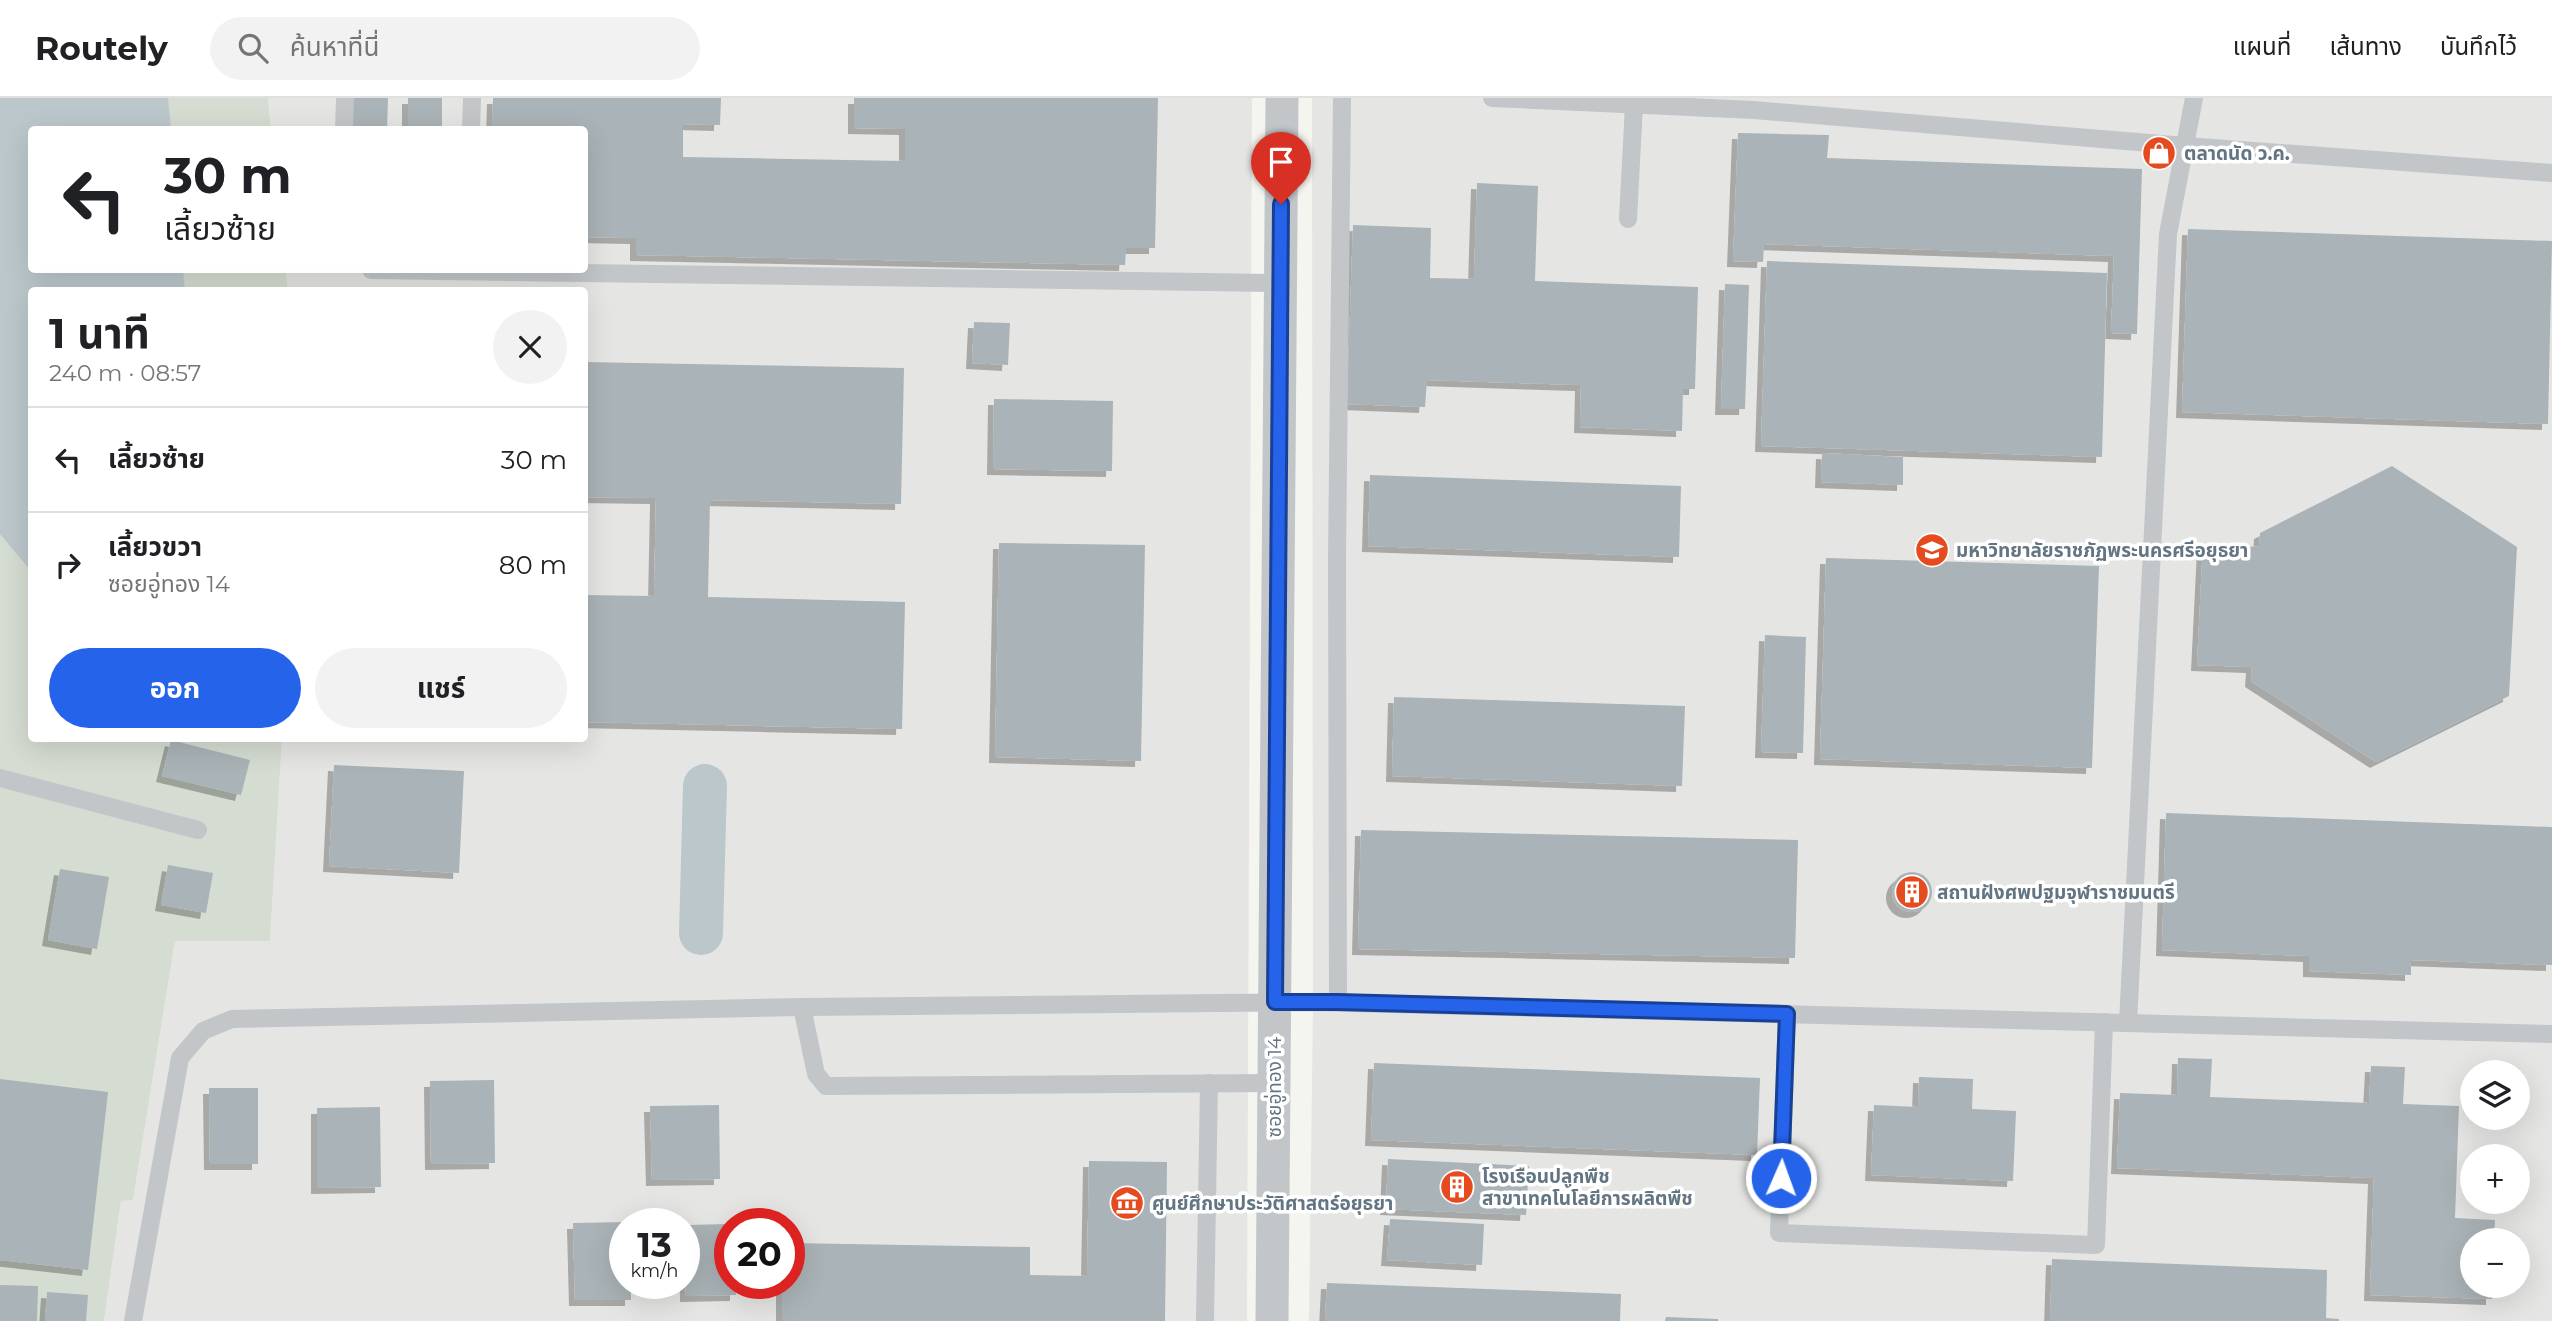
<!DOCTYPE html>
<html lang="th">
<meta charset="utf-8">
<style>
body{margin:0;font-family:Montserrat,"Noto Sans Thai",sans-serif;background:#f2f2f2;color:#202124;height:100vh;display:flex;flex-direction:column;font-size:26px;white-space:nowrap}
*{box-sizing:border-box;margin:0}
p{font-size:23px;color:#757577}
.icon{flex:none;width:38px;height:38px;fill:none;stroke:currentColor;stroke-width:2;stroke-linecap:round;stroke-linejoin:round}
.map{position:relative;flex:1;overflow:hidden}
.drawer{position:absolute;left:28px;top:189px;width:560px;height:455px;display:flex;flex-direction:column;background:#fff;border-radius:7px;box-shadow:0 7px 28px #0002}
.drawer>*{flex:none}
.hud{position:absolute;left:28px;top:28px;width:560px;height:147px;border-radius:7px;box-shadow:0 7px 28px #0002;background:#fff;color:#202124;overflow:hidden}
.tools{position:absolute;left:2460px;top:962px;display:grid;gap:14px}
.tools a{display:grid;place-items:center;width:70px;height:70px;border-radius:50%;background:#fff;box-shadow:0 7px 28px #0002;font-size:35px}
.speed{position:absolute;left:609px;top:1110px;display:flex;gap:14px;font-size:35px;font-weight:700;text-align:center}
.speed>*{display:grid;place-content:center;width:91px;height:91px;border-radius:50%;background:#fff;box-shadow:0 7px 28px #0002;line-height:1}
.speed small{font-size:18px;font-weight:400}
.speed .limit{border:10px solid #d22;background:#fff;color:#111}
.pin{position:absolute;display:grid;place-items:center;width:60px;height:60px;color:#fff;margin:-72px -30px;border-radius:50% 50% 50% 0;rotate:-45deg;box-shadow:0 0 7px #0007}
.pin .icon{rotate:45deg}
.me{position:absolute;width:77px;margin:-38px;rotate:2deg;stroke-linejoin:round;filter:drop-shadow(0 0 5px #0008)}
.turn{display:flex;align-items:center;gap:24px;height:147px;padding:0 21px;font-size:32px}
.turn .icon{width:91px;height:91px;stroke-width:2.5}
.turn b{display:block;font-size:49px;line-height:60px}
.round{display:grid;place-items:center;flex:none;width:74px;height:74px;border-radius:37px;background:#f2f2f2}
.headline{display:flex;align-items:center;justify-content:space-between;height:119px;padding:0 21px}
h1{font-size:42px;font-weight:700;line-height:52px}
.button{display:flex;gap:14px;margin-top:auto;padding:14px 21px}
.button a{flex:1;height:80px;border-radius:42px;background:#2563eb;color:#fff;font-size:28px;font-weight:700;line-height:80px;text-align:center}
.button a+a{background:#f2f2f2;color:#202124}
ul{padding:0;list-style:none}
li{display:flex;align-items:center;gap:21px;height:105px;padding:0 21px;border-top:2px solid #e0e0e0}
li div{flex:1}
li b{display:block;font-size:26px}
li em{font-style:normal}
header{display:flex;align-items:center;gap:42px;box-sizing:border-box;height:98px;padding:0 35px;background:#fff;border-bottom:2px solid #e0e0e0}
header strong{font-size:33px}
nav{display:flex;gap:38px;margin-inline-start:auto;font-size:24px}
.search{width:490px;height:63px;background:#f2f2f2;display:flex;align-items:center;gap:18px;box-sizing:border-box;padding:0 24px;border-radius:38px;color:#757577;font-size:26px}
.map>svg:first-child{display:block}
.built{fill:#e5e6e4;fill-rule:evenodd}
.green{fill:#d5dcd1}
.water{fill:#bbc7cb}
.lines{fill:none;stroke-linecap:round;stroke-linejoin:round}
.canal{stroke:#bbc7cb;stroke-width:44}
.building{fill:#aab3b7;filter:url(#shadow)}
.lane{stroke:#c2c6c9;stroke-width:18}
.street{stroke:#c2c6c9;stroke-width:33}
.route-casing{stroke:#184099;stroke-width:18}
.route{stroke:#2563eb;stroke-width:12}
.labels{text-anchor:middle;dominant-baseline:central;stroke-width:7;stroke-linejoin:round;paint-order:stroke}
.poi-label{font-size:19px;font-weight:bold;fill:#637582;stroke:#fff;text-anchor:start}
.street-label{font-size:19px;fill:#637582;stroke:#fff}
</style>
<header>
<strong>Routely</strong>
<div class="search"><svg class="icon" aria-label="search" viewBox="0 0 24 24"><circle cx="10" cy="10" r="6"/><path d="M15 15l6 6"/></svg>ค้นหาที่นี่</div>
<nav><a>แผนที่</a><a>เส้นทาง</a><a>บันทึกไว้</a></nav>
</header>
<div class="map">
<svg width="2552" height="1223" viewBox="0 0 2552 1223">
<defs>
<filter id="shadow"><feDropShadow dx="-6" dy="6" stdDeviation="0" flood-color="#0004"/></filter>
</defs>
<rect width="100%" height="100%" fill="#f5f5f0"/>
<g class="built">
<path d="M 268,0 L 1252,0 L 1247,1223 L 104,1223 L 121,1103 L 133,1102 L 175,843 L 270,843 L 282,641 L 584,640 L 584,192 L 288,192 L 286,172 L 584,172 L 584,32 L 271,31 ZM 625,1125 L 684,1125 L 684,1185 L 625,1185 ZM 730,1125 L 789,1125 L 789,1185 L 730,1185 Z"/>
<path d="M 1312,0 L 2552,0 L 2552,1223 L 1309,1223 L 1313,904 ZM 2473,975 L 2518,975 L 2518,1020 L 2473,1020 ZM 2473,1059 L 2518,1059 L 2518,1104 L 2473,1104 ZM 2473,1143 L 2518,1143 L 2518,1188 L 2473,1188 Z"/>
</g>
<path class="green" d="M 0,0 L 268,0 L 271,31 L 32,32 L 32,172 L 286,172 L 288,192 L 32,192 L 32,640 L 282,641 L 270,843 L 175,843 L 133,1102 L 121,1103 L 104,1223 L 0,1223 Z"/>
<path class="water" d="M 0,0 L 168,0 L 171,31 L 32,32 L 32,172 L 183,172 L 185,192 L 32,192 L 31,473 L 0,436 Z"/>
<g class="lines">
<path class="canal" d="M 701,835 L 705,688"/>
</g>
<g class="building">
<path d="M 353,0 L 388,0 L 387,32 L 353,32 Z"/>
<rect x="408" y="0" width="34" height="32"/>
<path d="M 493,0 L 721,0 L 720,27 L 683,26 L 683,59 L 905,63 L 905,31 L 854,30 L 854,0 L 1158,0 L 1155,150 L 1126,150 L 1125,167 L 636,157 L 636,140 L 584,139 L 584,32 L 492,32 Z"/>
<path d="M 1738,35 L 1829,37 L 1827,60 L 2142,71 L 2137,236 L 2111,235 L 2114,158 L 1764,146 L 1763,164 L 1733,163 Z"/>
<path d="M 1477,85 L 1538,88 L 1535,183 L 1698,189 L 1695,291 L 1683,291 L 1682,333 L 1580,329 L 1581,287 L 1427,282 L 1425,309 L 1347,306 L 1353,127 L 1431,130 L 1430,180 L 1474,181 Z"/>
<path d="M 2188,131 L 2552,143 L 2548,326 L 2182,314 Z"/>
<path d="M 1767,163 L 2107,175 L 2102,359 L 1761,348 Z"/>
<path d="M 1725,186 L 1749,187 L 1745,311 L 1721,311 Z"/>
<path d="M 974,224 L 1010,225 L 1008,267 L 972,265 Z"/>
<path d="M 584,264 L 904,270 L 901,406 L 710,402 L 708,499 L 905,504 L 902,631 L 584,624 L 584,497 L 654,498 L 656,400 L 584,399 Z"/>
<path d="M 994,301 L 1113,303 L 1112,373 L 993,371 Z"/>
<path d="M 1822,355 L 1903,359 L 1903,387 L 1821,384 Z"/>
<path d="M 2392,368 L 2517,449 L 2509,598 L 2376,664 L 2251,583 L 2252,569 L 2197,567 L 2203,446 L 2259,449 L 2260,435 Z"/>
<path d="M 1370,377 L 1681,388 L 1679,459 L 1368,448 Z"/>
<path d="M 999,445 L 1145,447 L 1141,663 L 995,659 Z"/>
<path d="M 1826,460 L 2099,468 L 2092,670 L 1820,661 Z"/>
<path d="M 1765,537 L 1806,539 L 1803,655 L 1761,654 Z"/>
<path d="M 1394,599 L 1685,608 L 1682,688 L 1392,678 Z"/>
<path d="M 171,642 L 250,662 L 241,697 L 162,678 Z"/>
<path d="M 334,667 L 464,673 L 459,775 L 329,768 Z"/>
<path d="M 2166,715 L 2552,729 L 2552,867 L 2411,862 L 2411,877 L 2309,873 L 2309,858 L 2162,852 Z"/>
<path d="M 1361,732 L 1798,742 L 1795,860 L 1358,851 Z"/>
<path d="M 168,767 L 213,775 L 206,815 L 161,807 Z"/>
<path d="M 60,771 L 109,779 L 97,851 L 48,842 Z"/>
<circle cx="1912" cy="794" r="20"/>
<path d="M 2178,960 L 2212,961 L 2210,999 L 2369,1005 L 2371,968 L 2405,969 L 2403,1006 L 2459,1008 L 2455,1120 L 2495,1122 L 2494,1143 L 2473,1143 L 2473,1188 L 2492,1188 L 2492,1201 L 2370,1197 L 2374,1080 L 2117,1070 L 2120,995 L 2177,997 Z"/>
<path d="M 1374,965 L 1760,980 L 1757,1057 L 1371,1042 Z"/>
<path d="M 1919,979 L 1973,981 L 1972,1011 L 2016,1013 L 2013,1083 L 1871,1077 L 1874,1007 L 1918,1009 Z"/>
<path d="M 0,981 L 108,994 L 88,1172 L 0,1162 Z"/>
<path d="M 494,982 L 495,1065 L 431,1066 L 430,983 Z"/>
<path d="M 209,990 L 258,990 L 258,1066 L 210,1066 Z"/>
<path d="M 719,1007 L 720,1081 L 652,1082 L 650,1008 Z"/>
<path d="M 380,1009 L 381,1089 L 317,1090 L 317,1010 Z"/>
<path d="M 1388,1061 L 1529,1068 L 1526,1117 L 1386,1111 Z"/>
<path d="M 1089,1063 L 1167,1064 L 1165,1223 L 782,1223 L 782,1185 L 789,1185 L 789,1145 L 1030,1149 L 1030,1177 L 1087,1178 Z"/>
<path d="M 1390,1121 L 1484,1126 L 1482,1167 L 1387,1162 Z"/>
<path d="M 625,1124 L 625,1185 L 631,1185 L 631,1202 L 575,1202 L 573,1125 Z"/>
<path d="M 730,1126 L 730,1185 L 736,1185 L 736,1197 L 686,1198 L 685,1127 Z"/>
<path d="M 2052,1161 L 2327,1172 L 2326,1220 L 2339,1221 L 2339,1223 L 2050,1223 Z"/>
<path d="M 1327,1185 L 1621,1196 L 1620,1223 L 1325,1223 Z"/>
<path d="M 0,1187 L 38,1188 L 37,1223 L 0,1223 Z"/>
<path d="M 47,1194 L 88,1197 L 86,1223 L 45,1223 Z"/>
<path d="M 1666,1219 L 1718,1221 L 1718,1223 L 1665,1223 Z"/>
</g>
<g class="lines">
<g class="lane">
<path d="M 1492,0 L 1754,12 L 2186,48 L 2552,75"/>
<path d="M 344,32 L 345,0"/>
<path d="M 471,32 L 472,0"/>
<path d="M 1628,121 L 1634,7"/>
<path d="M 371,172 L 1280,185"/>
<path d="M 0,680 L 198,732"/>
<path d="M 1338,904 L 1337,460 L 1342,0"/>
<path d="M 802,909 L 816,976 L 826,988 L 1274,985"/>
<path d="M 1787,916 L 1779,1135 L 2096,1147 L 2104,924"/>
<path d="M 2128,925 L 2168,136 L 2194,0"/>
<path d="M 133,1223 L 180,960 L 203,933 L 232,921 L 802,909 L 1313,904 L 2552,936"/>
<path d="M 1205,1223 L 1209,985"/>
</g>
<path class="street" d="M 1272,1223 L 1282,0"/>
</g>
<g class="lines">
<g class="route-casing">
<path id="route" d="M 1281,106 L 1275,904 L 1338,904 L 1787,916 L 1781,1080"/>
</g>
<use href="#route" class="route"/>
</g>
<defs>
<g id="shop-disc" transform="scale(1.75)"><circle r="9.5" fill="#e64b1f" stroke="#fff"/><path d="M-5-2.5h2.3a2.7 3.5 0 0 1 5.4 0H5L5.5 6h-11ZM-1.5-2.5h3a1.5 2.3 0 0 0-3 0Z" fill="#fff"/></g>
<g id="university-disc" transform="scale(1.75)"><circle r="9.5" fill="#e64b1f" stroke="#fff"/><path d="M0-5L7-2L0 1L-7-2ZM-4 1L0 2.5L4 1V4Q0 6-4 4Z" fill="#fff"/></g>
<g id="building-disc" transform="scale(1.75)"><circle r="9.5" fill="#e64b1f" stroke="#fff"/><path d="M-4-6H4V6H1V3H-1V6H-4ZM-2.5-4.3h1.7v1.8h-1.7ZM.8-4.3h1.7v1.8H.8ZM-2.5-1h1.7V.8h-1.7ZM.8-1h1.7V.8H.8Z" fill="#fff"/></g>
<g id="museum-disc" transform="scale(1.75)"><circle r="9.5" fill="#e64b1f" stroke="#fff"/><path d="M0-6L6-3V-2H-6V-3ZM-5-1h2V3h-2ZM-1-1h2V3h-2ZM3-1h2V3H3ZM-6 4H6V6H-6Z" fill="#fff"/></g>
</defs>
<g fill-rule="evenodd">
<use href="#shop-disc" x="2159" y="55"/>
<use href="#university-disc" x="1932" y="452"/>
<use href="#building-disc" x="1912" y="794"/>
<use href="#building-disc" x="1457" y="1089"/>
<use href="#museum-disc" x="1127" y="1105"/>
</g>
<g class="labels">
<g class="poi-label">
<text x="2184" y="55">ตลาดนัด ว.ค.</text>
<text x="1956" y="452">มหาวิทยาลัยราชภัฏพระนครศรีอยุธยา</text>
<text x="1937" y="794">สถานฝังศพปฐมจุฬาราชมนตรี</text>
<text x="1482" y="1078">โรงเรือนปลูกพืช<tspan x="1482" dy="22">สาขาเทคโนโลยีการผลิตพืช</tspan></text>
<text x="1152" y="1105">ศูนย์ศึกษาประวัติศาสตร์อยุธยา</text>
</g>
<g class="street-label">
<text transform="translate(1274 989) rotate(-90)">ซอยอู่ทอง 14</text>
</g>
</g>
</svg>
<div class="tools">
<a><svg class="icon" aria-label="layers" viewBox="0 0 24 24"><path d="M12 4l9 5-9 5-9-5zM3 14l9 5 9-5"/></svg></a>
<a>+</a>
<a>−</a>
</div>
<div class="speed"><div>13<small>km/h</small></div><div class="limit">20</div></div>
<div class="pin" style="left:1281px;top:106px;background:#d93025"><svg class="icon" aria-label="arrive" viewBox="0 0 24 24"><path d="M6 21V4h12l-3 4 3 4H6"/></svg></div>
<svg class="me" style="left:1781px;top:1080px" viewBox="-20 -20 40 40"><circle r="17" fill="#2563eb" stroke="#fff" stroke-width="3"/><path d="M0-11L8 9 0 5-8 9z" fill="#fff"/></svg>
<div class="hud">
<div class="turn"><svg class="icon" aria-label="left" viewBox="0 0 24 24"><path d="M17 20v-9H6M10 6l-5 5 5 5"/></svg><div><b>30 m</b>เลี้ยวซ้าย</div></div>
</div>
<section class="drawer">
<div class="headline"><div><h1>1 นาที</h1><p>240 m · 08:57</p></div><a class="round"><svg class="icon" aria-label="close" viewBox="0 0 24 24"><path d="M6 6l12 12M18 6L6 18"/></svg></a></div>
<ul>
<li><svg class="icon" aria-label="left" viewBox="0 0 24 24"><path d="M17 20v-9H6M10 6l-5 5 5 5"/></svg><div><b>เลี้ยวซ้าย</b></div><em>30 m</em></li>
<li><svg class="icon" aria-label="right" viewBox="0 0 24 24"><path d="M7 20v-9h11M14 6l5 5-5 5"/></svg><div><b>เลี้ยวขวา</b><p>ซอยอู่ทอง 14</p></div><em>80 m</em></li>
</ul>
<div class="button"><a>ออก</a><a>แชร์</a></div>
</section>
</div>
